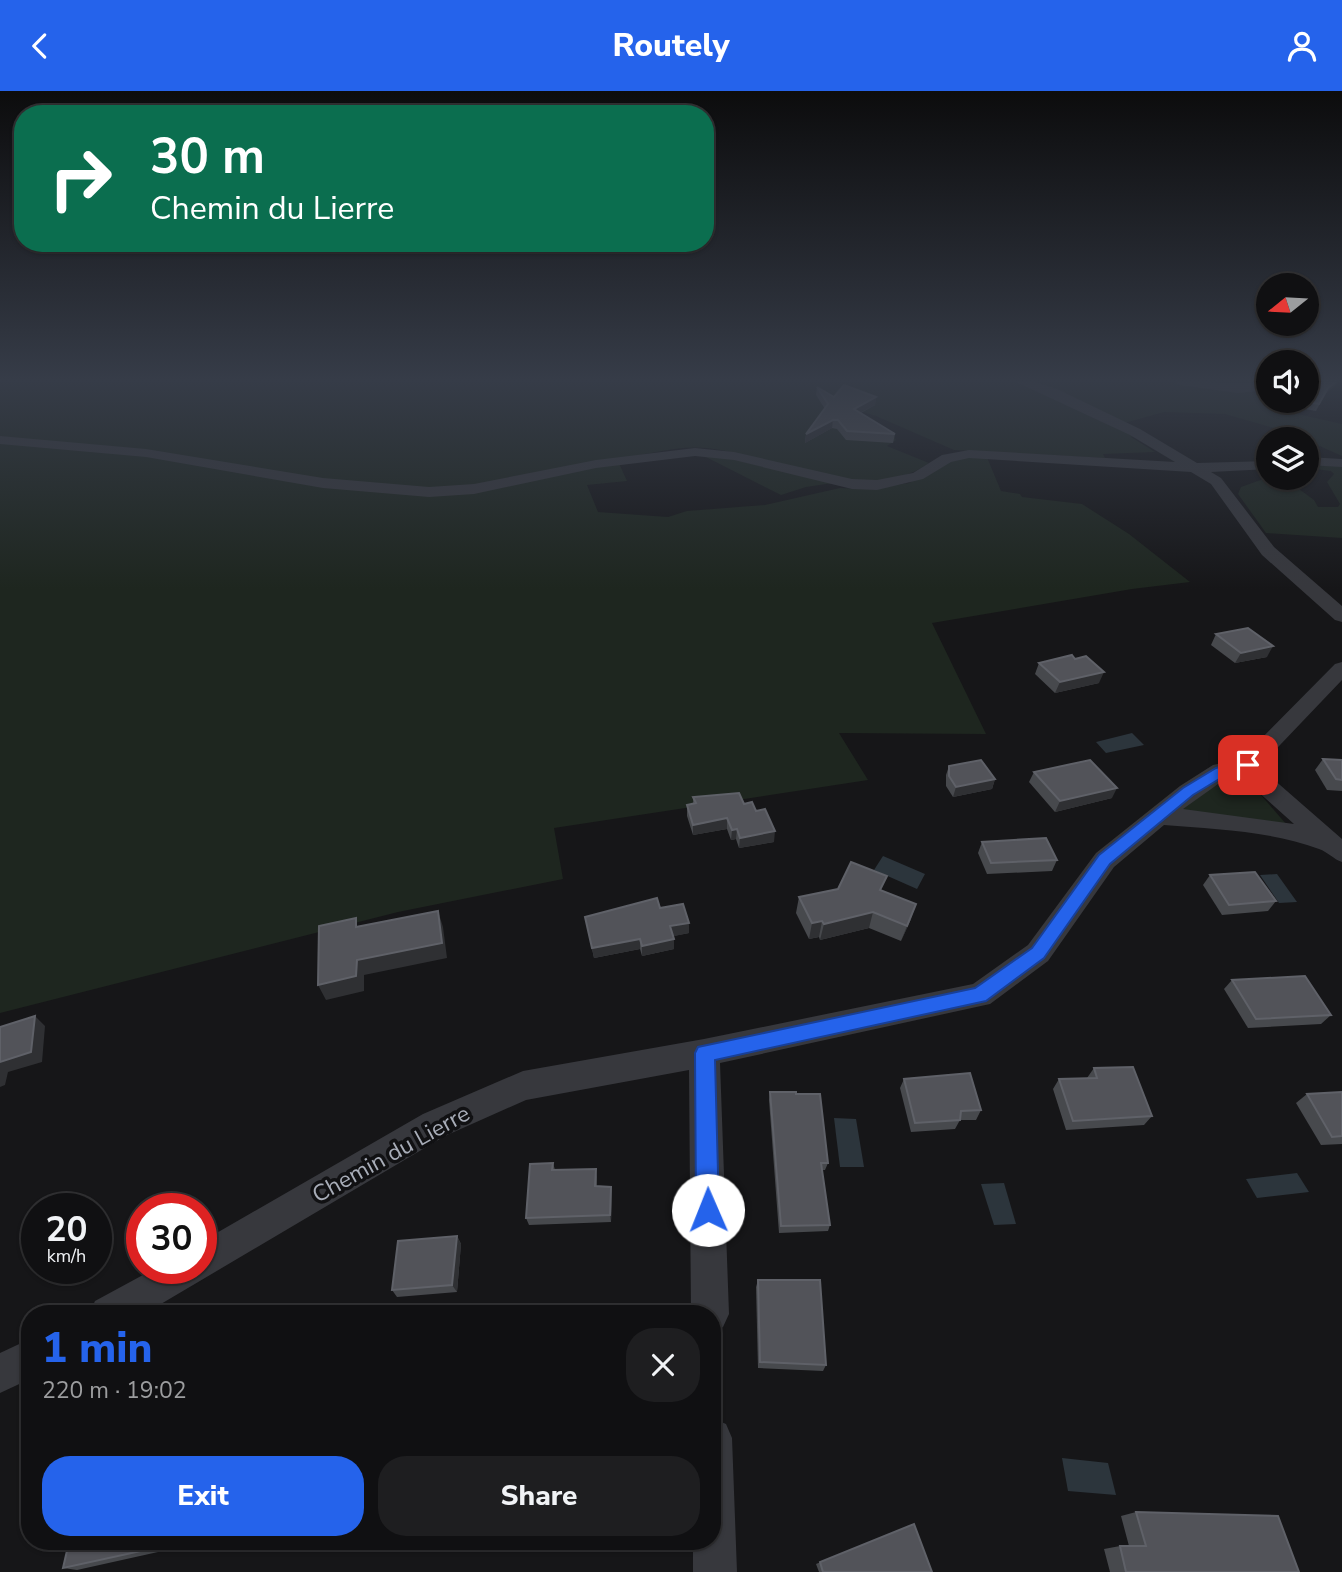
<!DOCTYPE html>
<meta charset="utf-8">
<style>
body{margin:0;font-family:"Nunito Sans",sans-serif;background:#1e1e20;color:#f1f3f6;height:100vh;display:flex;flex-direction:column;font-size:26px;white-space:nowrap}
*{box-sizing:border-box;margin:0}
p{font-size:23px;color:#9c9d9f}
.icon{flex:none;width:38px;height:38px;fill:none;stroke:currentColor;stroke-width:2;stroke-linecap:round;stroke-linejoin:round}
.map{position:relative;flex:1;overflow:hidden}
.details{position:absolute;left:21px;top:1214px;width:700px;height:245px;display:flex;flex-direction:column;background:#101012;border-radius:28px;box-shadow:0 2px 5px #0004,0 0 0 2px #303032}
.details>*{flex:none}
.banner{position:absolute;left:14px;top:14px;width:700px;height:147px;border-radius:28px;box-shadow:0 2px 5px #0004,0 0 0 2px #303032;background:#0b6e4f;color:#fff;overflow:hidden}
.needle{width:46px;rotate:252deg}
.controls{position:absolute;left:1256px;top:182px;display:grid;gap:14px}
.controls a{display:grid;place-items:center;width:63px;height:63px;border-radius:50%;background:#101012;box-shadow:0 2px 5px #0004,0 0 0 2px #303032;font-size:35px}
.speed{position:absolute;left:21px;top:1102px;display:flex;gap:14px;font-size:35px;font-weight:700;text-align:center}
.speed>*{display:grid;place-content:center;width:91px;height:91px;border-radius:50%;background:#101012;box-shadow:0 2px 5px #0004,0 0 0 2px #303032;line-height:1}
.speed small{font-size:18px;font-weight:400}
.speed .limit{border:10px solid #d22;background:#fff;color:#111}
.pin{position:absolute;display:grid;place-items:center;width:60px;height:60px;color:#fff;margin:-30px;border-radius:14px;box-shadow:0 4px 10px #0006}
.me{position:absolute;width:77px;margin:-38px;rotate:359deg;stroke-linejoin:round;filter:drop-shadow(0 0 5px #0008)}
.turn{display:flex;align-items:center;gap:24px;height:147px;padding:0 21px;font-size:32px}
.turn .icon{width:91px;height:91px;stroke-width:2.5}
.turn b{display:block;font-size:49px;line-height:60px}
.round{display:grid;place-items:center;flex:none;width:74px;height:74px;border-radius:28px;background:#1e1e20}
.head{display:flex;align-items:center;justify-content:space-between;height:119px;padding:0 21px}
h1{font-size:42px;font-weight:800;line-height:52px;color:#2563eb}
.button{display:flex;gap:14px;margin-top:auto;padding:14px 21px}
.button a{flex:1;height:80px;border-radius:28px;background:#2563eb;color:#fff;font-size:28px;font-weight:800;line-height:80px;text-align:center}
.button a+a{background:#1e1e20;color:#f1f3f6}
header{display:flex;justify-content:space-between;align-items:center;height:91px;padding:0 21px;background:#2563eb;color:#fff;font-size:32px;font-weight:800}
.map>svg:first-child{display:block}
.green{fill:#1e261f}
.water{fill:#2c353c}
.lines{fill:none;stroke-linecap:round;stroke-linejoin:round}
.minor{fill:#37383d;fill-rule:evenodd}
.wall{fill:#47494d}
.shaded-wall{fill:#2f3033}
.building{fill:#525359;stroke:#5f6168;stroke-width:2}
.route{fill:#2563eb;stroke:#184099;stroke-width:2}
.labels{text-anchor:middle;dominant-baseline:central;stroke-width:7;stroke-linejoin:round;paint-order:stroke}
.near-street-label{font-size:23px;fill:#a8adb8;stroke:#111113}
</style>
<header><svg class="icon" aria-label="back" viewBox="0 0 24 24"><path d="M15 5l-7 7 7 7"/></svg>Routely<svg class="icon" aria-label="person" viewBox="0 0 24 24"><circle cx="12" cy="8" r="4"/><path d="M4 21q1-7 8-7t8 7"/></svg></header>
<div class="map">
<svg width="1342" height="1481" viewBox="0 0 1342 1481">
<rect width="100%" height="100%" fill="#161618"/>
<g class="green">
<path d="M 0,290 L 1013,290 L 1044,301 L 1136,344 L 1131,346 L 1155,361 L 1103,363 L 1105,367 L 954,359 L 876,325 L 830,311 L 893,343 L 896,349 L 887,355 L 929,372 C 863,418 778,365 707,357 C 678,354 646,364 617,368 L 627,390 L 587,394 L 598,421 L 668,426 L 687,420 L 765,414 L 840,397 L 867,398 L 909,392 L 955,367 L 986,364 L 1001,400 L 1020,403 L 1022,406 L 1082,413 L 1129,443 L 1190,491 L 1132,498 L 932,532 L 986,643 L 839,642 L 868,689 L 554,737 L 563,788 L 398,821 L 0,922 Z"/>
<path d="M 1025,290 L 1207,290 L 1269,306 L 1269,310 L 1272,310 L 1271,317 L 1342,333 L 1342,365 L 1288,341 L 1225,323 L 1164,321 L 1121,333 Z"/>
<path d="M 700,363 L 715,364 L 833,392 L 806,396 L 781,404 Z"/>
<path d="M 1307,374 L 1342,375 L 1342,447 L 1266,442 L 1238,403 L 1241,396 L 1269,386 L 1289,387 L 1288,390 L 1314,409 L 1318,416 L 1338,416 L 1340,413 L 1327,391 L 1334,383 L 1331,380 L 1307,377 Z"/>
<path d="M 1239,688 L 1253,695 L 1287,734 L 1185,722 L 1181,717 C 1198,703 1216,691 1239,688 Z"/>
</g>
<g class="water">
<path d="M 1132,642 L 1144,654 L 1106,662 L 1096,651 Z"/>
<path d="M 883,765 L 925,783 L 917,798 L 874,779 Z"/>
<path d="M 1277,783 L 1297,811 L 1279,812 L 1260,784 Z"/>
<path d="M 834,1027 L 856,1028 L 864,1076 L 840,1076 Z"/>
<path d="M 1297,1082 L 1309,1101 L 1257,1107 L 1246,1088 Z"/>
<path d="M 1004,1092 L 1016,1133 L 994,1134 L 981,1093 Z"/>
<path d="M 1062,1367 L 1108,1372 L 1116,1404 L 1068,1400 Z"/>
</g>
<g class="lines">
<g class="minor">
<path d="M 1014,290 L 1033,290 L 1057,298 L 1140,338 L 1197,372 L 1269,370 L 1269,378 L 1211,381 L 1221,387 L 1274,456 L 1342,515 L 1342,531 L 1335,529 L 1262,464 L 1211,393 L 1191,381 L 969,367 L 951,371 L 923,388 L 877,399 L 852,398 L 734,369 L 695,365 L 596,377 L 474,403 L 429,406 L 323,397 L 146,366 L 0,353 L 0,345 L 146,358 L 323,387 L 429,396 L 474,393 L 596,369 L 695,357 L 734,361 L 852,388 L 877,389 L 913,382 L 942,364 L 969,359 L 1175,371 L 1130,344 Z"/>
<path d="M 1173,290 C 1205,290 1237,294 1269,291 L 1269,299 L 1238,302 L 1179,294 Z"/>
<path d="M 1307,366 L 1342,368 L 1342,376 L 1307,374 Z"/>
<path d="M 1342,571 L 1342,589 L 1261,674 L 1272,687 L 1342,748 L 1342,771 C 1333,768 1328,761 1319,758 C 1271,740 1214,738 1164,734 L 1114,776 L 1048,870 L 990,913 L 720,972 L 729,1223 L 723,1236 L 712,1241 L 712,1223 L 691,1223 L 689,979 L 526,1009 L 445,1045 L 144,1223 L 89,1223 L 95,1210 L 154,1178 L 201,1178 L 201,1151 L 423,1023 L 523,980 L 704,948 L 973,893 L 1028,854 L 1096,762 L 1180,695 L 1213,674 L 1241,668 L 1335,573 ZM 1243,683 L 1256,699 L 1294,733 L 1183,718 L 1228,686 Z"/>
<path d="M 30,1248 L 30,1288 L 0,1302 L 0,1262 Z"/>
<path d="M 712,1327 L 726,1333 L 732,1347 L 737,1481 L 693,1481 L 693,1451 L 712,1451 Z"/>
</g>
</g>
<g class="wall">
<path d="M 817,296 L 834,306 L 876,306 L 875,314 L 861,322 L 895,343 L 893,352 L 846,349 L 837,338 L 832,337 L 805,352 L 806,343 L 825,318 L 816,304 Z"/>
<path d="M 1325,303 L 1316,320 L 1283,314 L 1285,310 L 1307,310 Z"/>
<path d="M 1216,543 L 1267,566 L 1235,572 L 1211,554 Z"/>
<path d="M 1039,572 L 1099,592 L 1055,602 L 1035,583 Z"/>
<path d="M 1323,668 L 1342,669 L 1342,700 L 1327,699 L 1315,679 Z"/>
<path d="M 949,675 L 995,688 L 992,698 L 953,706 L 946,695 L 946,684 Z"/>
<path d="M 1034,681 L 1112,707 L 1055,721 L 1029,691 Z"/>
<path d="M 693,706 L 756,720 L 774,751 L 739,757 L 736,748 L 731,749 L 727,738 L 693,744 L 687,725 L 687,714 L 693,713 Z"/>
<path d="M 982,751 L 1057,769 L 1052,780 L 987,783 L 978,762 Z"/>
<path d="M 1210,784 L 1276,810 L 1268,820 L 1222,824 L 1203,794 Z"/>
<path d="M 882,800 L 911,828 L 901,850 L 869,837 L 820,849 L 819,846 L 809,848 L 796,822 L 799,806 Z"/>
<path d="M 660,817 L 689,832 L 689,842 L 673,845 L 674,848 L 674,858 L 642,865 L 640,858 L 594,867 L 585,826 Z"/>
<path d="M 1232,889 L 1331,924 L 1321,933 L 1248,937 L 1224,898 Z"/>
<path d="M 1094,977 L 1152,1025 L 1144,1034 L 1066,1039 L 1053,998 L 1059,988 L 1087,987 Z"/>
<path d="M 904,988 L 981,1019 L 976,1029 L 960,1029 L 955,1038 L 911,1041 L 900,997 Z"/>
<path d="M 770,1001 L 796,1003 L 828,1072 L 825,1079 L 822,1079 L 830,1134 L 828,1140 L 779,1142 L 769,1009 Z"/>
<path d="M 1342,1001 L 1342,1053 L 1321,1054 L 1296,1012 L 1307,1003 Z"/>
<path d="M 553,1072 L 555,1079 L 596,1078 L 597,1086 L 597,1095 L 611,1096 L 612,1103 L 611,1131 L 529,1134 L 526,1127 Z"/>
<path d="M 457,1145 L 461,1153 L 457,1201 L 397,1206 L 392,1199 Z"/>
<path d="M 758,1189 L 826,1274 L 823,1280 L 758,1277 L 756,1196 Z"/>
<path d="M 1136,1421 L 1299,1481 L 1110,1481 L 1104,1458 L 1120,1455 L 1129,1455 L 1121,1425 Z"/>
<path d="M 914,1433 L 932,1481 L 819,1481 L 816,1473 Z"/>
<path d="M 69,1451 L 169,1451 L 167,1459 L 77,1479 L 63,1477 Z"/>
</g>
<g class="shaded-wall">
<path d="M 1337,290 L 1341,290 L 1325,303 L 1328,297 Z"/>
<path d="M 876,306 L 875,314 L 852,326 L 854,318 Z"/>
<path d="M 833,329 L 832,337 L 805,352 L 806,343 Z"/>
<path d="M 1273,555 L 1267,566 L 1235,572 L 1241,562 Z"/>
<path d="M 1104,581 L 1099,592 L 1055,602 L 1060,591 Z"/>
<path d="M 995,688 L 992,698 L 953,706 L 956,696 Z"/>
<path d="M 1117,697 L 1112,707 L 1055,721 L 1060,710 Z"/>
<path d="M 727,727 L 727,738 L 693,744 L 693,734 Z"/>
<path d="M 737,738 L 736,748 L 731,749 L 732,739 Z"/>
<path d="M 775,740 L 774,751 L 739,757 L 740,747 Z"/>
<path d="M 916,813 L 911,828 L 901,850 L 907,835 Z"/>
<path d="M 438,820 L 443,836 L 447,867 L 364,884 L 364,900 L 326,909 L 318,894 Z"/>
<path d="M 873,821 L 869,837 L 820,849 L 824,833 Z"/>
<path d="M 822,830 L 819,846 L 809,848 L 812,832 Z"/>
<path d="M 689,832 L 689,842 L 670,846 L 670,835 Z"/>
<path d="M 640,848 L 640,858 L 594,867 L 592,857 Z"/>
<path d="M 674,848 L 674,858 L 642,865 L 642,855 Z"/>
<path d="M 35,925 L 45,935 L 42,971 L 8,981 L 5,994 L 0,996 L 0,971 Z"/>
<path d="M 611,1096 L 612,1103 L 611,1131 L 610,1124 Z"/>
<path d="M 457,1145 L 461,1153 L 457,1201 L 452,1194 Z"/>
<path d="M 156,1451 L 169,1451 L 167,1459 L 155,1457 Z"/>
</g>
<g class="building">
<path d="M 1308,290 L 1337,290 L 1328,297 L 1319,313 L 1299,310 L 1307,310 Z"/>
<path d="M 844,294 L 876,306 L 854,318 L 895,343 L 847,340 L 838,329 L 833,329 L 806,343 L 828,313 L 817,296 L 834,306 Z"/>
<path d="M 1248,537 L 1273,555 L 1241,562 L 1216,543 Z"/>
<path d="M 1072,564 L 1075,568 L 1086,565 L 1104,581 L 1060,591 L 1039,572 Z"/>
<path d="M 1323,668 L 1342,669 L 1342,689 L 1336,688 Z"/>
<path d="M 981,669 L 995,688 L 956,696 L 949,685 L 949,675 Z"/>
<path d="M 1090,669 L 1117,697 L 1060,710 L 1034,681 Z"/>
<path d="M 739,702 L 744,713 L 752,711 L 756,720 L 765,718 L 775,740 L 740,747 L 737,738 L 732,739 L 727,727 L 693,734 L 687,714 L 696,712 L 693,706 Z"/>
<path d="M 1046,747 L 1057,769 L 991,772 L 982,751 Z"/>
<path d="M 851,771 L 887,785 L 880,799 L 916,813 L 907,835 L 873,821 L 824,833 L 822,830 L 812,832 L 799,806 L 838,798 Z"/>
<path d="M 1255,781 L 1276,810 L 1229,814 L 1210,784 Z"/>
<path d="M 657,807 L 660,817 L 683,813 L 689,832 L 670,835 L 674,848 L 642,855 L 640,848 L 592,857 L 585,826 Z"/>
<path d="M 438,820 L 442,852 L 357,869 L 356,885 L 318,894 L 319,835 L 356,827 L 356,836 Z"/>
<path d="M 1305,885 L 1331,924 L 1256,928 L 1232,889 Z"/>
<path d="M 35,925 L 31,961 L 0,971 L 0,936 Z"/>
<path d="M 1133,976 L 1152,1025 L 1073,1030 L 1059,988 L 1097,987 L 1094,977 Z"/>
<path d="M 970,982 L 981,1019 L 961,1020 L 960,1029 L 915,1032 L 904,988 Z"/>
<path d="M 770,1001 L 796,1001 L 796,1003 L 820,1003 L 828,1072 L 821,1072 L 830,1134 L 781,1135 Z"/>
<path d="M 1342,1001 L 1342,1045 L 1332,1046 L 1307,1003 Z"/>
<path d="M 553,1072 L 552,1079 L 596,1078 L 595,1095 L 611,1096 L 610,1124 L 526,1127 L 530,1073 Z"/>
<path d="M 457,1145 L 452,1194 L 392,1199 L 398,1150 Z"/>
<path d="M 758,1189 L 820,1189 L 826,1274 L 760,1271 Z"/>
<path d="M 1136,1421 L 1278,1425 L 1299,1481 L 1126,1481 L 1120,1455 L 1146,1455 Z"/>
<path d="M 914,1433 L 932,1481 L 823,1481 L 820,1471 Z"/>
<path d="M 69,1451 L 156,1451 L 155,1457 L 63,1477 Z"/>
</g>
<linearGradient id="sky" x2="0" y2="1"><stop stop-color="#0c0c0d"/><stop offset="0.58" stop-color="#363c48"/><stop offset="1" stop-color="#363c48" stop-opacity="0"/></linearGradient>
<rect width="1342" height="498" fill="url(#sky)"/>
<path class="route" d="M 1248,669 L 1255,674 L 1253,678 L 1226,684 L 1193,704 L 1110,773 L 1044,867 L 986,910 L 715,969 L 719,1119 L 716,1127 L 708,1130 L 700,1127 L 696,1119 L 695,962 L 698,956 L 975,897 L 1032,857 L 1099,764 L 1183,697 L 1216,677 Z"/>
<g class="labels">
<g class="near-street-label">
<text transform="translate(391 1063) rotate(-29)">Chemin du Lierre</text>
</g>
</g>
</svg>
<div class="controls">
<a><svg class="needle" viewBox="-14 -14 28 28"><path d="M0-13l5 13h-10z" fill="#e53935"/><path d="M0 13l5-13h-10z" fill="#9c9d9f"/></svg></a>
<a><svg class="icon" aria-label="sound" viewBox="0 0 24 24"><path d="M4 9h4l5-4v14l-5-4H4zM17 9q2 3 0 6"/></svg></a>
<a><svg class="icon" aria-label="layers" viewBox="0 0 24 24"><path d="M12 4l9 5-9 5-9-5zM3 14l9 5 9-5"/></svg></a>
</div>
<div class="speed"><div>20<small>km/h</small></div><div class="limit">30</div></div>
<div class="pin" style="left:1248px;top:674px;background:#d93025"><svg class="icon" aria-label="arrive" viewBox="0 0 24 24"><path d="M6 21V4h12l-3 4 3 4H6"/></svg></div>
<svg class="me" style="left:708px;top:1119px" viewBox="-20 -20 40 40"><circle r="19" fill="#fff"/><path d="M0-13L10 11 0 6-10 11z" fill="#2563eb"/></svg>
<div class="banner">
<div class="turn"><svg class="icon" aria-label="right" viewBox="0 0 24 24"><path d="M7 20v-9h11M14 6l5 5-5 5"/></svg><div><b>30 m</b>Chemin du Lierre</div></div>
</div>
<section class="details">
<div class="head"><div><h1>1 min</h1><p>220 m · 19:02</p></div><a class="round"><svg class="icon" aria-label="close" viewBox="0 0 24 24"><path d="M6 6l12 12M18 6L6 18"/></svg></a></div>
<div class="button"><a>Exit</a><a>Share</a></div>
</section>
</div>
